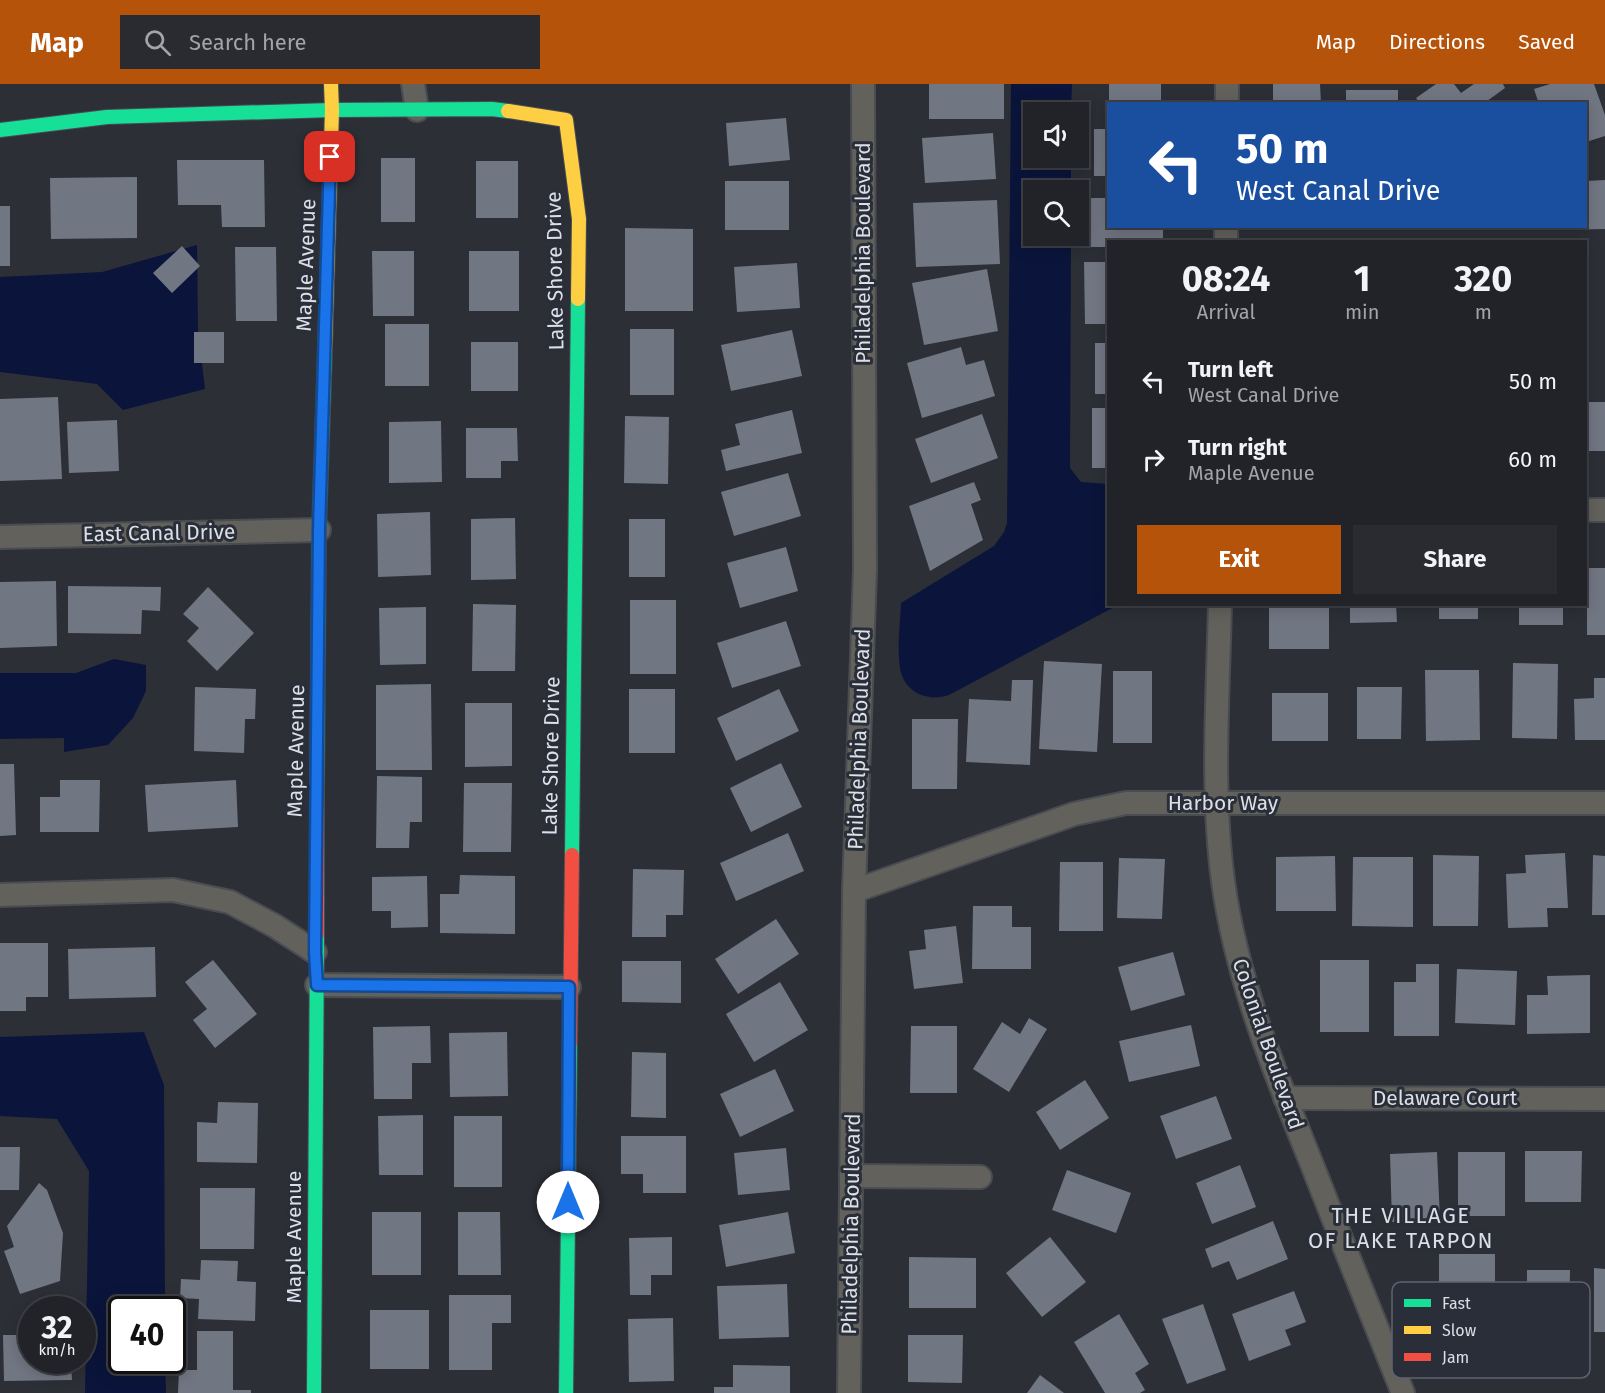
<!DOCTYPE html>
<style>
body{margin:0;font-family:"Fira Sans",sans-serif;background:#292b30;color:#f1f3f6;height:100vh;display:flex;flex-direction:column;font-size:22px;white-space:nowrap}
*{box-sizing:border-box;margin:0}
p{font-size:20px;color:#a2a4a8}
.icon{flex:none;width:33px;height:33px;fill:none;stroke:currentColor;stroke-width:2;stroke-linecap:round;stroke-linejoin:round}
.map{position:relative;flex:1;overflow:hidden}
.side{position:absolute;left:1107px;top:156px;width:480px;height:366px;display:flex;flex-direction:column;background:#212328;border-radius:0px;box-shadow:0 3px 15px #0003,0 0 0 2px #3e4045}
.side>*{flex:none}
.hud{position:absolute;left:1107px;top:18px;width:480px;height:126px;border-radius:0px;box-shadow:0 3px 15px #0003,0 0 0 2px #3e4045;background:#1a4fa0;color:#fff;overflow:hidden}
.fabs{position:absolute;left:1023px;top:18px;display:grid;gap:12px}
.fabs a{display:grid;place-items:center;width:66px;height:66px;border-radius:0px;background:#212328;box-shadow:0 3px 15px #0003,0 0 0 2px #3e4045;font-size:30px}
.speed{position:absolute;left:18px;top:1212px;display:flex;gap:12px;font-size:30px;font-weight:700;text-align:center}
.speed>*{display:grid;place-content:center;width:78px;height:78px;border-radius:50%;background:#212328;box-shadow:0 3px 15px #0003,0 0 0 2px #3e4045;line-height:1}
.speed small{font-size:15px;font-weight:400}
.speed .limit{border:3px solid #111;border-radius:9px;background:#fff;color:#111}
.pin{position:absolute;display:grid;place-items:center;width:51px;height:51px;color:#fff;margin:-26px;border-radius:12px;box-shadow:0 3px 9px #0006}
.me{position:absolute;width:66px;margin:-33px;rotate:0deg;stroke-linejoin:round;filter:drop-shadow(0 0 4px #0008)}
.turn{display:flex;align-items:center;gap:21px;height:126px;padding:0 30px;font-size:27px}
.turn .icon{width:78px;height:78px;stroke-width:2.5}
.turn b{display:block;font-size:42px;line-height:51px}
.eta{display:flex;justify-content:space-evenly;align-items:center;height:102px;text-align:center}
.eta b{font-size:36px;font-weight:700;line-height:42px}
.button{display:flex;gap:12px;margin-top:auto;padding:12px 30px}
.button a{flex:1;height:69px;border-radius:0px;background:#b45309;color:#fff;font-size:24px;font-weight:700;line-height:69px;text-align:center}
.button a+a{background:#292b30;color:#f1f3f6}
ul{padding:0;list-style:none}
li{display:flex;align-items:center;gap:18px;height:78px;padding:0 30px}
li div{flex:1}
li b{display:block;font-size:22px}
li em{font-style:normal}
header{display:flex;align-items:center;gap:36px;box-sizing:border-box;height:84px;padding:0 30px;background:#b45309;color:#fff}
header strong{font-size:28px}
nav{display:flex;gap:33px;margin-inline-start:auto;font-size:21px}
.search{width:420px;height:54px;background:#292b30;display:flex;align-items:center;gap:15px;box-sizing:border-box;padding:0 21px;border-radius:0px;color:#a2a4a8;font-size:22px}
.map>svg:first-child{display:block}
.water{fill:#0b153b}
.building{fill:#717683}
.lines{fill:none;stroke-linecap:round;stroke-linejoin:round}
.street-casing{stroke:#494c51;stroke-width:26}
.fast-casing{stroke:#494c51;stroke-width:16}
.slow-casing{stroke:#494c51;stroke-width:16}
.jam-casing{stroke:#494c51;stroke-width:16}
.street{stroke:#62615c;stroke-width:22}
.fast{stroke:#16e098;stroke-width:14}
.slow{stroke:#ffcf43;stroke-width:14}
.jam{stroke:#f24e42;stroke-width:14}
.route-casing{stroke:#114b97;stroke-width:15}
.route{stroke:#1a73e8;stroke-width:10}
.labels{text-anchor:middle;dominant-baseline:central;stroke-width:6;stroke-linejoin:round;paint-order:stroke}
.street-label{font-size:21px;fill:#dcdfe6;stroke:#292e39}
.neighbourhood-label{font-size:22px;letter-spacing:1.5px;fill:#dcdfe6;stroke:#292e39}
.key{fill:#292e39;stroke:#5f636d;stroke-width:1.5}
.key-label{font-size:16px;fill:#dcdfe6}
</style>
<header>
<strong>Map</strong>
<div class="search"><svg class="icon" aria-label="search" viewBox="0 0 24 24"><circle cx="10" cy="10" r="6"/><path d="M15 15l6 6"/></svg>Search here</div>
<nav><a>Map</a><a>Directions</a><a>Saved</a></nav>
</header>
<div class="map">
<svg width="1605" height="1309" viewBox="0 0 1605 1309">
<rect width="100%" height="100%" fill="#2c2f36"/>
<g class="water">
<path d="M 1011,0 L 1072,0 L 1071,28 L 1034,28 L 1034,74 L 1071,74 L 1071,106 L 1034,106 L 1034,152 L 1071,152 L 1070,384 L 1081,398 L 1108,400 L 1108,520 L 1118,521 L 949,611 C 928,618 904,609 900,584 C 897,565 900,539 901,519 L 994,462 L 1004,448 L 1007,439 Z"/>
<path d="M 197,161 L 198,246 L 205,305 L 123,326 L 97,300 L 0,288 L 0,193 L 102,188 Z"/>
<path d="M 114,575 L 146,581 L 146,607 L 133,634 L 108,661 L 64,668 L 64,654 L 0,655 L 0,589 L 76,589 Z"/>
<path d="M 144,948 L 164,1001 L 165,1225 L 122,1226 L 122,1276 L 165,1277 L 166,1309 L 85,1309 L 89,1087 L 57,1035 L 0,1032 L 0,953 Z"/>
</g>
<g class="building">
<rect x="929" y="0" width="75" height="35"/>
<rect x="1109" y="0" width="52" height="20"/>
<path d="M 1273,0 L 1320,0 L 1321,20 L 1273,20 Z"/>
<path d="M 1436,0 L 1454,0 L 1461,9 L 1474,0 L 1503,0 L 1505,4 L 1483,20 L 1420,20 L 1416,14 Z"/>
<path d="M 1550,0 L 1594,0 L 1605,31 L 1605,52 L 1586,58 L 1586,20 L 1539,20 L 1534,5 Z"/>
<rect x="1346" y="6" width="52" height="14"/>
<path d="M 786,34 L 790,76 L 729,82 L 726,39 Z"/>
<rect x="1094" y="45" width="14" height="47"/>
<path d="M 993,49 L 996,95 L 925,99 L 922,54 Z"/>
<rect x="381" y="74" width="34" height="64"/>
<path d="M 177,76 L 264,76 L 265,143 L 222,143 L 221,121 L 178,121 Z"/>
<rect x="476" y="77" width="42" height="57"/>
<path d="M 137,93 L 137,154 L 51,155 L 50,94 Z"/>
<path d="M 1605,96 L 1605,145 L 1550,146 L 1550,142 L 1586,142 L 1586,97 Z"/>
<rect x="725" y="97" width="64" height="49"/>
<path d="M 1091,114 L 1108,114 L 1108,142 L 1163,142 L 1163,158 L 1108,158 L 1108,163 L 1091,163 Z"/>
<path d="M 997,116 L 1000,180 L 916,183 L 913,119 Z"/>
<rect x="0" y="122" width="10" height="60"/>
<path d="M 625,144 L 693,145 L 693,227 L 625,227 Z"/>
<path d="M 182,162 L 200,182 L 172,209 L 153,189 Z"/>
<path d="M 235,163 L 276,163 L 277,237 L 236,237 Z"/>
<path d="M 372,167 L 414,167 L 414,232 L 373,232 Z"/>
<rect x="469" y="167" width="50" height="60"/>
<path d="M 1084,178 L 1108,178 L 1108,240 L 1085,240 Z"/>
<path d="M 797,179 L 800,224 L 737,228 L 734,183 Z"/>
<path d="M 987,185 L 998,247 L 924,261 L 912,199 Z"/>
<rect x="385" y="240" width="44" height="62"/>
<rect x="630" y="245" width="44" height="66"/>
<path d="M 792,246 L 802,292 L 731,307 L 721,261 Z"/>
<rect x="194" y="248" width="30" height="31"/>
<rect x="471" y="258" width="47" height="49"/>
<rect x="1095" y="259" width="13" height="51"/>
<path d="M 961,263 L 966,281 L 984,276 L 995,312 L 922,334 L 907,279 Z"/>
<path d="M 58,313 L 62,395 L 0,397 L 0,315 Z"/>
<rect x="1586" y="318" width="19" height="49"/>
<rect x="1092" y="324" width="16" height="60"/>
<path d="M 792,326 L 802,369 L 726,387 L 721,366 L 740,361 L 735,340 Z"/>
<path d="M 982,330 L 998,374 L 931,399 L 915,355 Z"/>
<path d="M 625,332 L 669,333 L 668,400 L 624,399 Z"/>
<path d="M 117,336 L 119,387 L 69,389 L 67,338 Z"/>
<path d="M 441,337 L 442,398 L 389,399 L 389,338 Z"/>
<path d="M 466,344 L 517,344 L 518,377 L 501,377 L 501,394 L 466,394 Z"/>
<path d="M 788,389 L 801,432 L 734,452 L 721,408 Z"/>
<path d="M 974,398 L 981,416 L 971,420 L 983,456 L 930,487 L 909,422 Z"/>
<path d="M 430,428 L 431,491 L 378,493 L 377,430 Z"/>
<path d="M 515,434 L 516,495 L 471,496 L 471,435 Z"/>
<rect x="629" y="435" width="36" height="58"/>
<path d="M 786,463 L 798,507 L 740,524 L 727,479 Z"/>
<rect x="1587" y="484" width="18" height="67"/>
<path d="M 56,497 L 57,562 L 0,564 L 0,498 Z"/>
<path d="M 68,502 L 161,503 L 160,527 L 142,526 L 141,550 L 68,549 Z"/>
<path d="M 208,503 L 254,549 L 217,587 L 187,557 L 199,544 L 183,530 Z"/>
<rect x="630" y="516" width="46" height="74"/>
<path d="M 473,520 L 516,521 L 515,587 L 472,587 Z"/>
<rect x="1269" y="520" width="60" height="45"/>
<path d="M 1350,520 L 1396,520 L 1397,538 L 1350,539 Z"/>
<rect x="1439" y="520" width="39" height="15"/>
<rect x="1519" y="520" width="44" height="21"/>
<path d="M 426,523 L 426,580 L 380,581 L 379,524 Z"/>
<path d="M 786,537 L 801,582 L 732,604 L 717,559 Z"/>
<path d="M 1044,577 L 1102,580 L 1097,668 L 1039,665 Z"/>
<path d="M 1513,579 L 1558,580 L 1557,655 L 1512,654 Z"/>
<path d="M 1425,586 L 1479,586 L 1480,656 L 1426,657 Z"/>
<rect x="1113" y="587" width="39" height="72"/>
<path d="M 1594,594 L 1605,594 L 1605,656 L 1575,656 L 1574,615 L 1594,614 Z"/>
<path d="M 1012,596 L 1033,596 L 1030,681 L 966,678 L 969,615 L 1011,617 Z"/>
<path d="M 431,600 L 432,686 L 376,686 L 376,601 Z"/>
<path d="M 195,603 L 256,605 L 255,635 L 245,635 L 244,669 L 194,667 Z"/>
<path d="M 1357,603 L 1402,603 L 1401,655 L 1357,655 Z"/>
<rect x="629" y="605" width="46" height="64"/>
<path d="M 779,605 L 799,647 L 736,677 L 717,634 Z"/>
<rect x="1272" y="609" width="56" height="48"/>
<path d="M 465,619 L 512,619 L 512,682 L 465,683 Z"/>
<path d="M 912,635 L 958,635 L 957,705 L 912,705 Z"/>
<path d="M 781,679 L 802,723 L 751,748 L 730,704 Z"/>
<path d="M 0,680 L 14,680 L 16,751 L 0,752 Z"/>
<path d="M 377,692 L 422,693 L 422,738 L 410,738 L 409,764 L 376,764 Z"/>
<path d="M 60,696 L 100,696 L 99,748 L 40,748 L 40,713 L 60,713 Z"/>
<path d="M 236,696 L 238,743 L 148,748 L 145,701 Z"/>
<path d="M 464,699 L 512,699 L 511,768 L 463,768 Z"/>
<path d="M 788,749 L 804,787 L 736,817 L 720,779 Z"/>
<path d="M 1565,769 L 1568,824 L 1547,824 L 1548,843 L 1508,844 L 1506,790 L 1526,789 L 1525,771 Z"/>
<path d="M 1433,771 L 1479,772 L 1478,842 L 1433,842 Z"/>
<path d="M 1593,771 L 1605,772 L 1605,831 L 1592,831 Z"/>
<path d="M 1335,772 L 1336,827 L 1276,827 L 1276,773 Z"/>
<path d="M 1353,773 L 1413,773 L 1413,843 L 1352,842 Z"/>
<path d="M 1119,774 L 1165,775 L 1162,835 L 1117,834 Z"/>
<path d="M 1060,778 L 1103,778 L 1103,847 L 1059,847 Z"/>
<path d="M 633,785 L 684,786 L 683,831 L 666,831 L 666,853 L 632,853 Z"/>
<path d="M 460,791 L 515,792 L 515,850 L 440,849 L 440,810 L 459,810 Z"/>
<path d="M 427,792 L 428,843 L 391,844 L 391,827 L 372,827 L 372,793 Z"/>
<path d="M 973,822 L 1012,822 L 1012,843 L 1031,843 L 1031,885 L 972,885 Z"/>
<path d="M 776,835 L 799,870 L 738,910 L 715,875 Z"/>
<path d="M 956,842 L 963,899 L 914,905 L 909,867 L 926,865 L 924,846 Z"/>
<path d="M 0,859 L 48,859 L 48,913 L 26,913 L 26,927 L 0,927 Z"/>
<path d="M 155,863 L 156,913 L 69,915 L 68,865 Z"/>
<path d="M 1173,868 L 1185,911 L 1131,927 L 1118,883 Z"/>
<path d="M 213,876 L 257,930 L 215,964 L 193,936 L 207,925 L 185,898 Z"/>
<rect x="1320" y="876" width="49" height="72"/>
<path d="M 622,877 L 681,877 L 681,919 L 622,918 Z"/>
<path d="M 1416,880 L 1439,880 L 1439,952 L 1394,952 L 1394,898 L 1416,898 Z"/>
<path d="M 1457,885 L 1517,887 L 1515,941 L 1455,939 Z"/>
<path d="M 1590,891 L 1590,949 L 1527,950 L 1527,911 L 1548,911 L 1547,892 Z"/>
<path d="M 780,898 L 808,946 L 754,978 L 726,930 Z"/>
<path d="M 1029,934 L 1047,945 L 1009,1008 L 973,985 L 1002,938 L 1020,950 Z"/>
<path d="M 1191,941 L 1200,982 L 1129,998 L 1119,957 Z"/>
<path d="M 430,942 L 431,979 L 412,979 L 412,1015 L 374,1015 L 373,943 Z"/>
<path d="M 911,942 L 957,942 L 957,1009 L 910,1009 Z"/>
<path d="M 507,948 L 508,1012 L 450,1013 L 449,949 Z"/>
<path d="M 632,968 L 666,969 L 666,1034 L 631,1033 Z"/>
<path d="M 775,985 L 794,1027 L 740,1053 L 720,1010 Z"/>
<path d="M 1085,996 L 1109,1034 L 1060,1066 L 1036,1028 Z"/>
<path d="M 1216,1012 L 1232,1055 L 1176,1075 L 1160,1032 Z"/>
<path d="M 218,1018 L 258,1019 L 257,1079 L 197,1078 L 197,1038 L 217,1039 Z"/>
<path d="M 423,1031 L 423,1091 L 379,1091 L 378,1032 Z"/>
<rect x="454" y="1032" width="48" height="71"/>
<path d="M 621,1052 L 686,1052 L 686,1109 L 643,1109 L 643,1090 L 621,1090 Z"/>
<path d="M 0,1063 L 20,1063 L 19,1106 L 0,1106 Z"/>
<path d="M 786,1064 L 790,1106 L 738,1111 L 734,1069 Z"/>
<path d="M 1525,1067 L 1582,1067 L 1581,1118 L 1525,1118 Z"/>
<path d="M 1437,1068 L 1440,1136 L 1392,1138 L 1390,1070 Z"/>
<rect x="1458" y="1068" width="47" height="64"/>
<path d="M 1240,1081 L 1256,1123 L 1212,1140 L 1196,1099 Z"/>
<path d="M 1067,1086 L 1131,1109 L 1116,1149 L 1052,1126 Z"/>
<path d="M 39,1099 L 47,1106 L 63,1149 L 60,1197 L 20,1210 L 4,1167 L 14,1163 L 7,1142 Z"/>
<path d="M 200,1104 L 255,1104 L 254,1165 L 200,1165 Z"/>
<rect x="372" y="1128" width="49" height="63"/>
<path d="M 458,1128 L 500,1128 L 501,1191 L 458,1191 Z"/>
<path d="M 788,1128 L 795,1169 L 726,1183 L 719,1141 Z"/>
<path d="M 1273,1137 L 1288,1175 L 1237,1196 L 1229,1177 L 1212,1184 L 1205,1165 Z"/>
<path d="M 672,1153 L 672,1191 L 651,1191 L 651,1211 L 630,1211 L 629,1154 Z"/>
<path d="M 1050,1153 L 1086,1198 L 1042,1233 L 1006,1189 Z"/>
<rect x="1439" y="1170" width="56" height="69"/>
<path d="M 909,1173 L 976,1174 L 976,1224 L 909,1224 Z"/>
<path d="M 201,1176 L 238,1177 L 237,1197 L 256,1198 L 255,1237 L 198,1235 L 199,1215 L 180,1214 L 181,1195 L 200,1196 Z"/>
<path d="M 1594,1184 L 1605,1185 L 1605,1248 L 1594,1248 Z"/>
<path d="M 1527,1186 L 1570,1186 L 1569,1249 L 1506,1249 L 1506,1207 L 1527,1207 Z"/>
<path d="M 787,1200 L 789,1253 L 719,1255 L 717,1202 Z"/>
<path d="M 1294,1207 L 1306,1238 L 1285,1246 L 1291,1261 L 1249,1277 L 1232,1230 Z"/>
<path d="M 449,1211 L 511,1211 L 511,1239 L 492,1239 L 492,1286 L 449,1286 Z"/>
<path d="M 1203,1220 L 1226,1286 L 1187,1300 L 1162,1235 Z"/>
<rect x="370" y="1226" width="59" height="59"/>
<path d="M 26,1228 L 32,1228 L 32,1276 L 71,1276 L 72,1296 L 4,1297 L 3,1251 L 26,1251 Z"/>
<path d="M 1119,1230 L 1149,1280 L 1135,1289 L 1145,1306 L 1140,1309 L 1105,1309 L 1074,1258 Z"/>
<path d="M 673,1234 L 674,1297 L 629,1298 L 628,1235 Z"/>
<path d="M 197,1247 L 233,1247 L 233,1306 L 251,1306 L 251,1309 L 178,1309 L 179,1286 L 197,1286 Z"/>
<path d="M 908,1251 L 963,1251 L 962,1299 L 908,1298 Z"/>
<path d="M 733,1281 L 790,1282 L 790,1309 L 714,1309 L 714,1303 L 733,1303 Z"/>
<path d="M 1040,1291 L 1064,1309 L 1027,1309 Z"/>
</g>
<g class="lines">
<g class="street-casing">
<g id="street">
<path d="M 413,0 L 417,26"/>
<path d="M 1227,20 L 1227,0"/>
<path d="M 1226,158 L 1226,142"/>
<path d="M 1586,426 L 1605,426"/>
<path d="M 0,453 L 319,446"/>
<path d="M 1220,520 C 1218,612 1211,706 1223,797 C 1236,893 1273,984 1309,1073 C 1340,1152 1371,1230 1403,1309"/>
<path d="M 854,807 L 1074,730 L 1126,719 L 1605,719"/>
<path d="M 0,811 L 173,806 L 230,818 L 275,842 L 315,868"/>
<path d="M 317,901 L 569,903"/>
<path d="M 1285,1014 L 1605,1015"/>
<path d="M 851,1092 L 980,1093"/>
<path d="M 849,1309 L 854,807 L 865,485 L 863,0"/>
</g>
</g>
<g class="fast-casing">
<g id="fast">
<path d="M 0,46 L 107,33 L 332,26 L 492,25 L 508,27"/>
<path d="M 317,709 L 319,446 L 325,265"/>
<path d="M 572,771 L 578,215"/>
<path d="M 314,1309 L 317,850"/>
<path d="M 566,1309 L 570,959"/>
</g>
</g>
<g class="slow-casing">
<g id="slow">
<path d="M 508,27 L 566,36 L 579,135 L 578,215"/>
<path d="M 325,265 L 332,26 L 331,0"/>
</g>
</g>
<g class="jam-casing">
<g id="jam">
<path d="M 317,850 L 317,709"/>
<path d="M 570,959 L 572,771"/>
</g>
</g>
<use href="#street" class="street"/>
<use href="#fast" class="fast"/>
<use href="#slow" class="slow"/>
<use href="#jam" class="jam"/>
</g>
<g class="lines">
<g class="route-casing">
<path id="route" d="M 330,73 L 319,446 L 315,868 L 317,901 L 569,903 L 568,1118"/>
</g>
<use href="#route" class="route"/>
</g>
<g class="labels">
<g class="street-label">
<text transform="translate(863 169) rotate(-90)">Philadelphia Boulevard</text>
<text transform="translate(306 181) rotate(-88)">Maple Avenue</text>
<text transform="translate(555 187) rotate(-91)">Lake Shore Drive</text>
<text transform="translate(159 449) rotate(-1)">East Canal Drive</text>
<text transform="translate(859 655) rotate(-88)">Philadelphia Boulevard</text>
<text transform="translate(296 667) rotate(-89)">Maple Avenue</text>
<text transform="translate(551 672) rotate(-89)">Lake Shore Drive</text>
<text x="1223" y="719">Harbor Way</text>
<text transform="translate(1268 960) rotate(71)">Colonial Boulevard</text>
<text x="1445" y="1014">Delaware Court</text>
<text transform="translate(851 1140) rotate(-89)">Philadelphia Boulevard</text>
<text transform="translate(294 1153) rotate(-90)">Maple Avenue</text>
</g>
<g class="neighbourhood-label">
<text x="1401" y="1131">THE VILLAGE<tspan x="1401" dy="25">OF LAKE TARPON</tspan></text>
</g>
</g>
<rect x="1392" y="1198" width="198" height="96" rx="9" class="key"/>
<rect x="1404" y="1215" width="27" height="8" fill="#16e098"/>
<rect x="1404" y="1242" width="27" height="8" fill="#ffcf43"/>
<rect x="1404" y="1269" width="27" height="8" fill="#f24e42"/>
<g class="key-label">
<text x="1442" y="1225">Fast</text>
<text x="1442" y="1252">Slow</text>
<text x="1442" y="1279">Jam</text>
</g>
</svg>
<div class="fabs">
<a><svg class="icon" aria-label="sound" viewBox="0 0 24 24"><path d="M4 9h4l5-4v14l-5-4H4zM17 9q2 3 0 6"/></svg></a>
<a><svg class="icon" aria-label="search" viewBox="0 0 24 24"><circle cx="10" cy="10" r="6"/><path d="M15 15l6 6"/></svg></a>
</div>
<div class="speed"><div>32<small>km/h</small></div><div class="limit">40</div></div>
<div class="pin" style="left:330px;top:73px;background:#d93025"><svg class="icon" aria-label="arrive" viewBox="0 0 24 24"><path d="M6 21V4h12l-3 4 3 4H6"/></svg></div>
<svg class="me" style="left:568px;top:1118px" viewBox="-20 -20 40 40"><circle r="19" fill="#fff"/><path d="M0-13L10 11 0 6-10 11z" fill="#1a73e8"/></svg>
<div class="hud">
<div class="turn"><svg class="icon" aria-label="left" viewBox="0 0 24 24"><path d="M17 20v-9H6M10 6l-5 5 5 5"/></svg><div><b>50 m</b>West Canal Drive</div></div>
</div>
<section class="side">
<div class="eta">
<div><b>08:24</b><p>Arrival</p></div>
<div><b>1</b><p>min</p></div>
<div><b>320</b><p>m</p></div>
</div>
<ul>
<li><svg class="icon" aria-label="left" viewBox="0 0 24 24"><path d="M17 20v-9H6M10 6l-5 5 5 5"/></svg><div><b>Turn left</b><p>West Canal Drive</p></div><em>50 m</em></li>
<li><svg class="icon" aria-label="right" viewBox="0 0 24 24"><path d="M7 20v-9h11M14 6l5 5-5 5"/></svg><div><b>Turn right</b><p>Maple Avenue</p></div><em>60 m</em></li>
</ul>
<div class="button"><a>Exit</a><a>Share</a></div>
</section>
</div>
